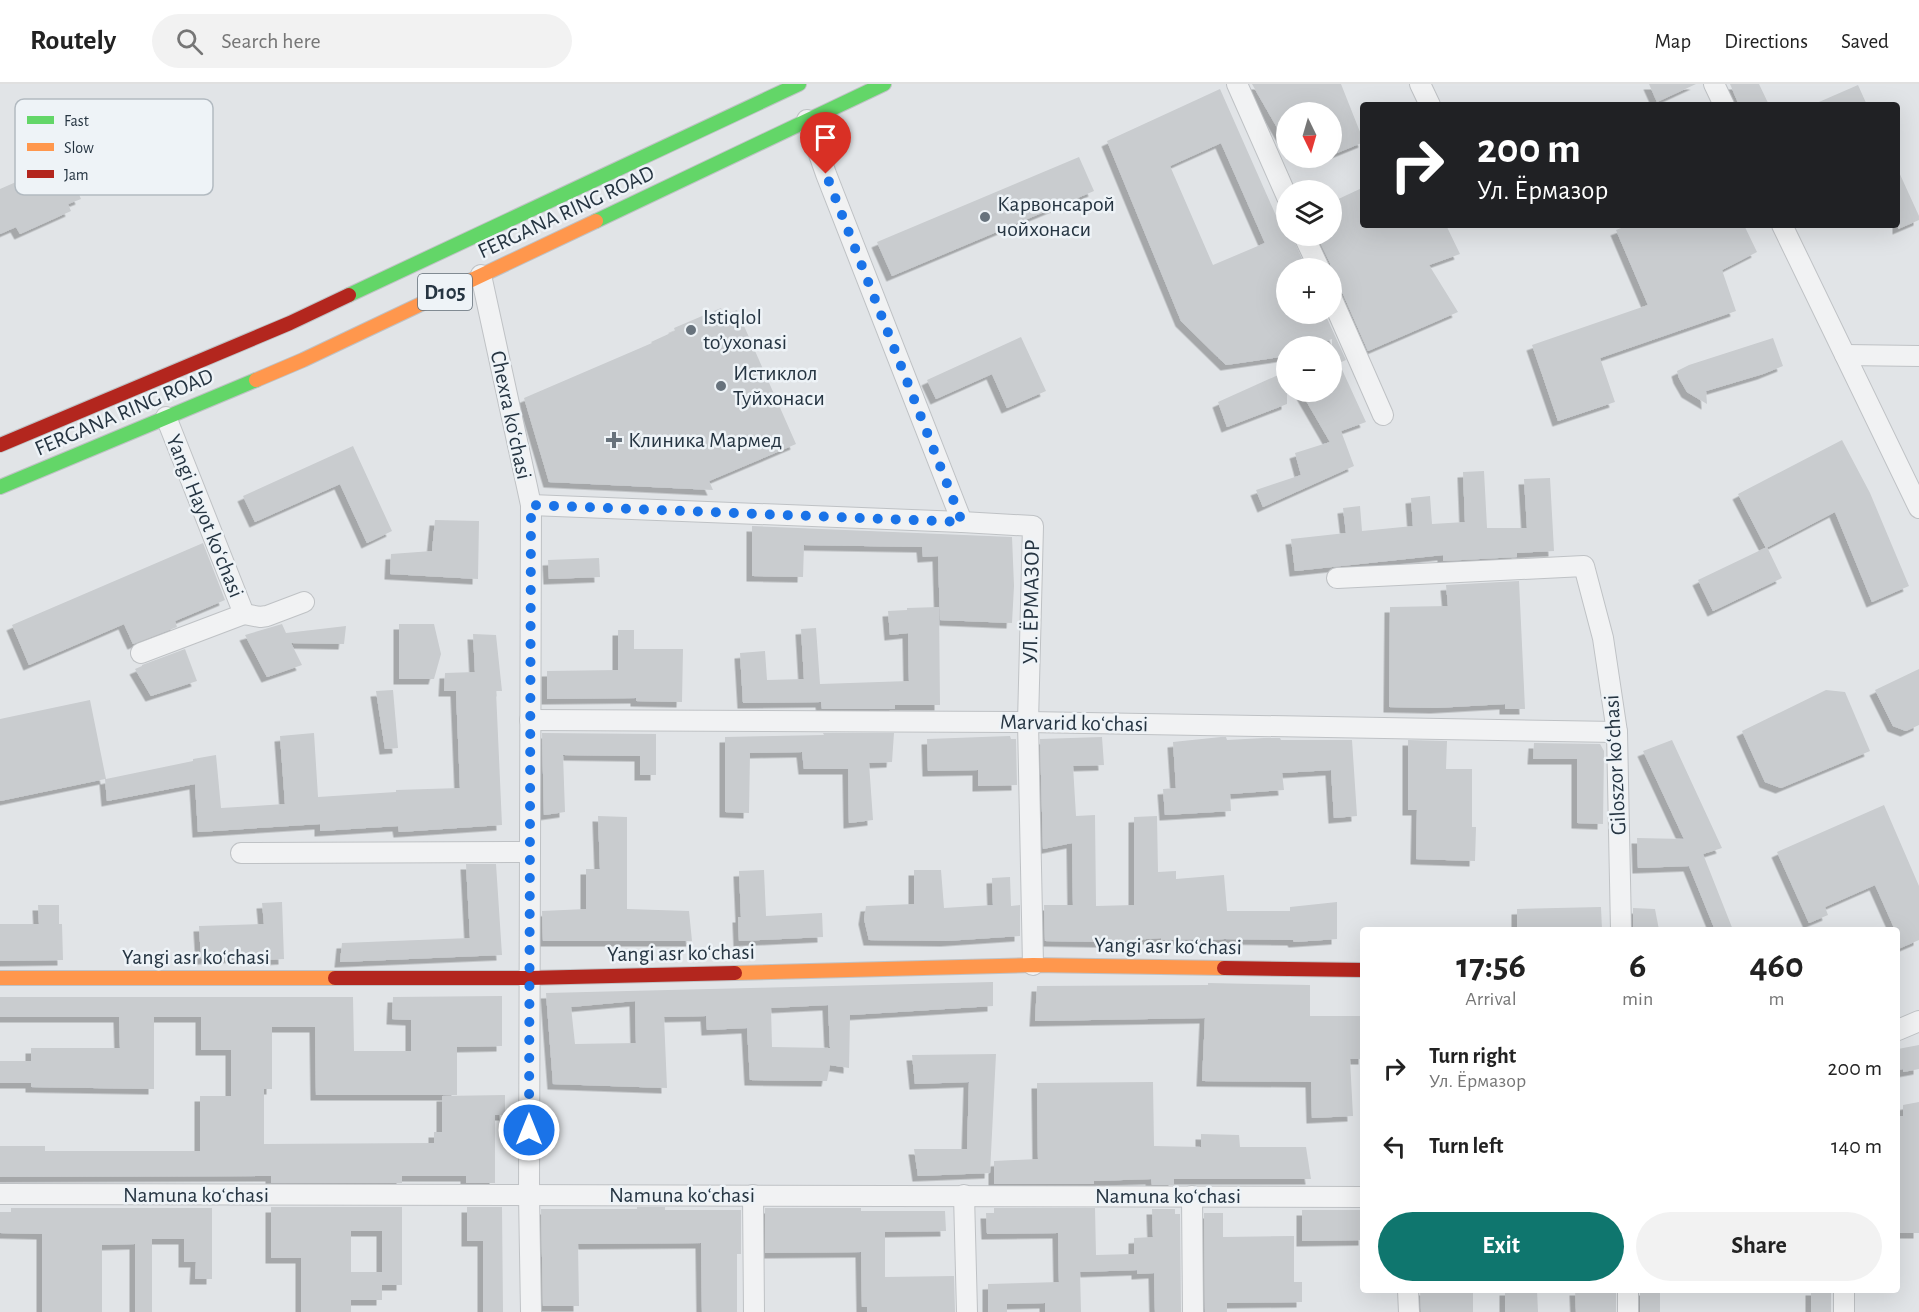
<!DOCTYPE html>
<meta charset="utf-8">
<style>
body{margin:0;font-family:"Alegreya Sans",sans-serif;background:#f2f2f2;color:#222;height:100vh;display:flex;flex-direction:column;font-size:22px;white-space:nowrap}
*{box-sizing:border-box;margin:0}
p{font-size:20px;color:#767676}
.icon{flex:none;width:33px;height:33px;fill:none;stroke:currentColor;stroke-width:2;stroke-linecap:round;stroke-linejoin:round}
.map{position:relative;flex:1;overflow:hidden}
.details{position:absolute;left:1360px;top:843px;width:540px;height:366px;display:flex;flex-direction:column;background:#fff;border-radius:6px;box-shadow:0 6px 24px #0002}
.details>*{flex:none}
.banner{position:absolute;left:1360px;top:18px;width:540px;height:126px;border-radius:6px;box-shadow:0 6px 24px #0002;background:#202124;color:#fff;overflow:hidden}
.needle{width:39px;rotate:175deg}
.tools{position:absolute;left:1276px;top:18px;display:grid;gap:12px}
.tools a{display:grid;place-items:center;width:66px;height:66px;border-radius:50%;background:#fff;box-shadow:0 6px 24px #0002;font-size:30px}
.pin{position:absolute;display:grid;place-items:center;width:51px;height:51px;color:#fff;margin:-62px -26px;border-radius:50% 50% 50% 0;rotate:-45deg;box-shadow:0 0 6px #0007}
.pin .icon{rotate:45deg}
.me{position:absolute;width:66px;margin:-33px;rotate:0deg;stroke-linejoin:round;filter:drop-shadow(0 0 4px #0008)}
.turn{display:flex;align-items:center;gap:21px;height:126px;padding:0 18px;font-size:27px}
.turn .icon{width:78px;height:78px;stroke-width:2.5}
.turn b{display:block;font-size:42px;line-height:51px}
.eta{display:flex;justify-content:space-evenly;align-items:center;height:102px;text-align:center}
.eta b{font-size:36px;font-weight:600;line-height:42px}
.button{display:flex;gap:12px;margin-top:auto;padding:12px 18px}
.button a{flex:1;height:69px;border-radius:36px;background:#0f766e;color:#fff;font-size:24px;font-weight:600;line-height:69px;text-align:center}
.button a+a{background:#f2f2f2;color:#222}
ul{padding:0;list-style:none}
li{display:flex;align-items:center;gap:18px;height:78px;padding:0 18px}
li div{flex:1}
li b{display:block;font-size:22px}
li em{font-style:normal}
header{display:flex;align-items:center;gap:36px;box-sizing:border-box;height:84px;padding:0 30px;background:#fff;border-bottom:2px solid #e0e0e0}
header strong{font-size:28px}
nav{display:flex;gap:33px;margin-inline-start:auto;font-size:21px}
.search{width:420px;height:54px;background:#f2f2f2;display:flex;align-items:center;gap:15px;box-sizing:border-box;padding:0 21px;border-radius:33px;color:#767676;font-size:22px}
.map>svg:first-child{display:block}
.building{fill:#c9cccf;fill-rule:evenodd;filter:url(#shadow)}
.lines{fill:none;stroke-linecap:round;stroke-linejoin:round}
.street-casing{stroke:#bfc2c5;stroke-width:22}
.fast-casing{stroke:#bfc2c5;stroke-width:16}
.slow-casing{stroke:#bfc2c5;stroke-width:16}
.jam-casing{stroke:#bfc2c5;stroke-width:16}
.street{stroke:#f1f2f3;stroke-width:20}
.fast{stroke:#63d668;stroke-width:14}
.slow{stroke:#ff974d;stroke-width:14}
.jam{stroke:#b3261e;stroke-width:14}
.route{stroke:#1a73e8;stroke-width:10;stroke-dasharray:0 18}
.poi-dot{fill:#67727c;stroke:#eef3f7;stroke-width:2}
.labels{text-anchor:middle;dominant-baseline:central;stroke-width:5;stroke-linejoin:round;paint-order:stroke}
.shield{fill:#eef3f7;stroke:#626e78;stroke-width:1.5}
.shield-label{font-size:21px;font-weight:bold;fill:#263542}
.poi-label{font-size:22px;fill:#263542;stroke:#eef3f7;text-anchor:start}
.street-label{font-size:22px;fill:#263542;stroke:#eef3f7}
.key{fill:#eef3f7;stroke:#b2bac1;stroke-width:1.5}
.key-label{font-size:16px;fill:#263542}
</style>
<header>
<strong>Routely</strong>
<div class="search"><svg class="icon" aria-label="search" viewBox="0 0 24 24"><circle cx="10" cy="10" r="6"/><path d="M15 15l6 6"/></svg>Search here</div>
<nav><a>Map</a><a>Directions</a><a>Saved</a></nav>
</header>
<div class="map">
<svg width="1919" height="1228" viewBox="0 0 1919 1228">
<defs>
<filter id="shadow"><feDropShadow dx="-5.5" dy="5.5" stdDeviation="0" flood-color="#0004"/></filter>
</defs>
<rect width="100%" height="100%" fill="#e1e4e7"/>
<g class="building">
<path d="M 1252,0 L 1341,0 L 1364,58 L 1332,71 L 1332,28 L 1287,28 L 1287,61 Z"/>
<path d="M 1649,0 L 1696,0 L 1657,18 Z"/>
<path d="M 1730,0 L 1759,0 L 1769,21 L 1739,21 Z"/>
<path d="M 1858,1 L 1867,21 L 1812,21 Z"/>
<path d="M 1220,5 L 1285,152 L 1292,152 L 1306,184 L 1287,184 L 1287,230 L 1325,230 L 1346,276 L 1339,279 L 1366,338 L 1341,347 L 1354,382 L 1263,423 L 1256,406 L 1301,391 L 1295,369 L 1330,358 L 1301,308 L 1332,308 L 1332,255 L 1311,262 L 1287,262 L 1287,272 L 1226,281 L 1181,237 L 1107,57 ZM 1221,59 L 1265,159 L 1213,181 L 1170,82 Z"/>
<path d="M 1079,73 L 1094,107 L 892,192 L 877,158 Z"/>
<path d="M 64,77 L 81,115 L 68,120 L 71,127 L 20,150 L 16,143 L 0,150 L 0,105 Z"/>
<path d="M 1898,86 L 1919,132 L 1919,136 L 1898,145 Z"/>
<path d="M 1364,103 L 1364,141 L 1446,141 L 1460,170 L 1429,181 L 1458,228 L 1368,267 L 1343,210 L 1338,205 L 1332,190 L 1330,179 L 1317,152 L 1332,152 L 1332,118 Z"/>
<path d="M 1629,141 L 1744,141 L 1757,168 L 1722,186 L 1736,227 L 1600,274 L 1615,318 L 1558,337 L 1532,261 L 1648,221 L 1616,146 Z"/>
<path d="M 721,224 L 724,231 L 737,226 L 796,360 L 709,397 L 713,406 L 549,398 L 524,314 L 652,259 L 651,258 L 675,247 L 674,244 Z"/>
<path d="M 1021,253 L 1046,307 L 1007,324 L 992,290 L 936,315 L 927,296 Z"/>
<path d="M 1773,254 L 1783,282 L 1763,290 L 1706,307 L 1707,320 L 1687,308 L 1679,294 L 1677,287 L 1689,281 Z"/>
<path d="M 1287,287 L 1287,320 L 1227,343 L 1218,318 Z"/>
<path d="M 1842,356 L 1870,409 L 1909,502 L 1872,518 L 1835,428 L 1766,464 L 1738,410 Z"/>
<path d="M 353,362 L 392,447 L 367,459 L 340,400 L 255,438 L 243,412 Z"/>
<path d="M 1484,387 L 1487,444 L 1527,444 L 1524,395 L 1550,394 L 1554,467 L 1517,469 L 1517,473 L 1443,477 L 1443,471 L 1295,487 L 1291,455 L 1346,449 L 1343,424 L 1360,422 L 1362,447 L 1413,442 L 1411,414 L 1430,412 L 1432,440 L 1465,438 L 1463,388 Z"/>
<path d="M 435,436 L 479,437 L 478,495 L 390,490 L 391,470 L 432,467 Z"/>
<path d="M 752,442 L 1012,453 L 1014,502 L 1012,539 L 940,536 L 938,472 L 923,473 L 922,463 L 804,461 L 803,493 L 752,492 Z"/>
<path d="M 203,459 L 225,516 L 175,537 L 177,543 L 133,560 L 124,540 L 29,581 L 12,541 Z"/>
<path d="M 1767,463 L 1782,494 L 1713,527 L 1698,496 Z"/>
<path d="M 599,474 L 600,493 L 549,495 L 548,476 Z"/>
<path d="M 1519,497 L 1525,625 L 1505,625 L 1505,620 L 1436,624 L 1389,623 L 1390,523 L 1448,522 L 1446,501 Z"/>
<path d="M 939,523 L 940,621 L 895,621 L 895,625 L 822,625 L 821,618 L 743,619 L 740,569 L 765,567 L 767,596 L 804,595 L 801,545 L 816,544 L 820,600 L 909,597 L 908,549 L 890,551 L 888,527 L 907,526 L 907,524 Z"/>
<path d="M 282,540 L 286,549 L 346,542 L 344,560 L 291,559 L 302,581 L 267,593 L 245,551 Z"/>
<path d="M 399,540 L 434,540 L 441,570 L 434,595 L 399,595 Z"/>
<path d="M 618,546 L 634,546 L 634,565 L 683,565 L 682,618 L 636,617 L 636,614 L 547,615 L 547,587 L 618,586 Z"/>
<path d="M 473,550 L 496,551 L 502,607 L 496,607 L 502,741 L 399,748 L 398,742 L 320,747 L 320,740 L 198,748 L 195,700 L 107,717 L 105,695 L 0,717 L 0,635 L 90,616 L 106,695 L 193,677 L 193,675 L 216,671 L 221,724 L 285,720 L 280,652 L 314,649 L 318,713 L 396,708 L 396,706 L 460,704 L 456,607 L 444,607 L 445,589 L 475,588 Z"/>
<path d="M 185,565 L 197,597 L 151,612 L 135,585 L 142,582 L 142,581 Z"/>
<path d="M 1919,585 L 1919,641 L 1906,647 L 1893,642 L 1875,606 Z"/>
<path d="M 393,606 L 398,664 L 385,665 L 376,607 Z"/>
<path d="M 1826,606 L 1845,608 L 1870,667 L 1781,704 L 1765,698 L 1742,647 Z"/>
<path d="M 542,649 L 656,650 L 656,691 L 640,691 L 640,672 L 563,671 L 565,728 L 544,731 Z"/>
<path d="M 823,649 L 894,649 L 892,678 L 869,679 L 873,736 L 849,739 L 848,685 L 804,685 L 802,668 L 750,669 L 749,729 L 725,728 L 725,653 L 824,651 Z"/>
<path d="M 1010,652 L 1011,655 L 1016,655 L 1017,701 L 978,702 L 978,686 L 928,687 L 927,655 Z"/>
<path d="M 1102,653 L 1104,681 L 1073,682 L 1076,732 L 1095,731 L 1096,822 L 1134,821 L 1134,733 L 1157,732 L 1158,788 L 1176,787 L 1176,795 L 1224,791 L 1227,827 L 1290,827 L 1290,823 L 1337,818 L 1337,855 L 1294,858 L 1293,856 L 1224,855 L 1201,857 L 1201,855 L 1161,856 L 1161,854 L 1104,858 L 1045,857 L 1044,821 L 1073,821 L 1072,759 L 1043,765 L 1040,655 Z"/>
<path d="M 1221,653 L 1226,653 L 1227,656 L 1264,654 L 1280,654 L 1281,656 L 1352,656 L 1357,732 L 1334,734 L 1331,686 L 1282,689 L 1284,706 L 1230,710 L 1231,727 L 1165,731 L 1163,705 L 1176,704 L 1173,658 Z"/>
<path d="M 1408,656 L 1447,657 L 1446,685 L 1472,685 L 1472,743 L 1476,743 L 1475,777 L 1416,775 L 1417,726 L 1408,726 Z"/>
<path d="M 1672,656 L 1722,764 L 1703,770 L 1733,846 L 1715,846 L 1689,782 L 1638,784 L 1637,754 L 1684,755 L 1643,667 Z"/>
<path d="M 1534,659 L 1600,660 L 1604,667 L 1603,740 L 1577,739 L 1577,675 L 1533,675 Z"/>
<path d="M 1884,721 L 1919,802 L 1919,856 L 1898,865 L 1898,846 L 1895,846 L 1875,801 L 1825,823 L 1828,831 L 1809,839 L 1777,768 Z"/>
<path d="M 598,732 L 627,733 L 627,825 L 689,827 L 692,857 L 543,857 L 542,827 L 586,825 L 586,785 L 600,785 Z"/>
<path d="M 466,780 L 496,780 L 502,871 L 340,878 L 342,859 L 470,854 Z"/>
<path d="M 764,786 L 766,832 L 822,829 L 823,853 L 739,857 L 738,833 L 741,833 L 739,787 Z"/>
<path d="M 914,786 L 941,786 L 944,824 L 993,821 L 992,794 L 1010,793 L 1011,822 L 1020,821 L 1020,852 L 946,857 L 869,856 L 864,835 L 866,822 L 914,820 Z"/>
<path d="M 282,818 L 284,875 L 265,876 L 265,872 L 201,875 L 199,842 L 264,840 L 262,819 Z"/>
<path d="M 38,821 L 59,821 L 59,840 L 62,840 L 63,876 L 0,877 L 0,840 L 39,840 Z"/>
<path d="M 1601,823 L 1602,846 L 1517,846 L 1517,825 Z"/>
<path d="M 1633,824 L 1655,825 L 1659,846 L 1633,846 Z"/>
<path d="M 993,898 L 993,922 L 850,931 L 849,984 L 830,981 L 827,997 L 750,996 L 747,944 L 707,946 L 706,932 L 664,933 L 667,1004 L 553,1000 L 546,909 ZM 635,917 L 636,959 L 575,960 L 571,923 ZM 828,921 L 830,964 L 772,963 L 771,924 Z"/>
<path d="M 1208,899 L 1310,901 L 1310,932 L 1364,932 L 1364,975 L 1350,975 L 1353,1032 L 1312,1034 L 1311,998 L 1202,997 L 1205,934 L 1035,937 L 1037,902 L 1208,901 Z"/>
<path d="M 502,912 L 502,962 L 457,963 L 457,1011 L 316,1011 L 315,943 L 272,943 L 272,1005 L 264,1005 L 264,1060 L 434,1059 L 434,1048 L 442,1048 L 442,1012 L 505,1011 L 505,1031 L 495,1031 L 495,1099 L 466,1099 L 466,1092 L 402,1092 L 402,1099 L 271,1099 L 271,1092 L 0,1093 L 0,1062 L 45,1062 L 45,1067 L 200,1067 L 200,1012 L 231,1012 L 231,966 L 201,966 L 201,933 L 154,933 L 154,1005 L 31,1003 L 31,999 L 0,999 L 0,977 L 31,977 L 31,964 L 120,964 L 119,933 L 0,933 L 0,913 L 353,913 L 354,967 L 411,967 L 411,936 L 392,935 L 393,913 Z"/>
<path d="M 1919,961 L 1919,985 L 1903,988 L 1903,985 L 1898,986 L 1898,965 Z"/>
<path d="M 996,970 L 990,1089 L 918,1092 L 914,1065 L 967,1065 L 969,998 L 915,1000 L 912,971 Z"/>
<path d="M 1153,998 L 1154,1062 L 1201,1063 L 1201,1050 L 1239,1051 L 1240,1063 L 1306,1063 L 1311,1095 L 1174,1095 L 1174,1101 L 1152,1101 L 1151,1095 L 1094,1097 L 1094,1100 L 994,1100 L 994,1077 L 1038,1075 L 1037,999 Z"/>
<path d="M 1919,1018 L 1919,1149 L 1898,1149 L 1898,1032 L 1903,1032 L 1903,1021 Z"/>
<path d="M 271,1123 L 402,1123 L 402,1201 L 382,1201 L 382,1216 L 351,1216 L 351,1228 L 301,1228 L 301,1174 L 271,1174 ZM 351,1147 L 382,1147 L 382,1188 L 351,1188 Z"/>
<path d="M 467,1123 L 502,1123 L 503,1228 L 483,1228 L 483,1157 L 467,1157 Z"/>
<path d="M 637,1123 L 665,1123 L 665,1126 L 741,1126 L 741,1170 L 737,1170 L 737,1228 L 702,1228 L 701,1159 L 578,1160 L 579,1222 L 543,1222 L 541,1125 L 637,1125 Z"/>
<path d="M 11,1124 L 212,1124 L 212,1195 L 195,1195 L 196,1178 L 184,1178 L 184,1155 L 152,1155 L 152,1228 L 135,1228 L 135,1160 L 102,1161 L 102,1228 L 42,1228 L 42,1150 L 0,1149 L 0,1128 L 11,1128 Z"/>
<path d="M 765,1124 L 861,1124 L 861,1127 L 945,1127 L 946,1147 L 885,1148 L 885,1193 L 954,1192 L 955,1228 L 867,1228 L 867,1223 L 862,1223 L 861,1168 L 765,1169 Z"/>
<path d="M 994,1124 L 1095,1124 L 1096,1171 L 1134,1170 L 1134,1154 L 1153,1153 L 1152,1125 L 1175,1125 L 1175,1130 L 1180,1130 L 1181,1228 L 1155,1228 L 1154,1189 L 1137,1190 L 1137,1186 L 1080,1188 L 1081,1228 L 1045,1228 L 1045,1219 L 1007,1220 L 1007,1228 L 988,1228 L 988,1200 L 1059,1198 L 1058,1149 L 987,1150 L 986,1129 L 994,1129 Z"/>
<path d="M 1302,1126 L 1364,1126 L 1364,1156 L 1302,1157 Z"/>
<path d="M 1204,1129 L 1223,1129 L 1223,1153 L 1294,1152 L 1294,1198 L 1302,1198 L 1302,1218 L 1227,1219 L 1227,1228 L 1205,1228 Z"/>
<path d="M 1420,1206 L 1473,1206 L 1473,1228 L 1421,1228 Z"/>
<path d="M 1505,1206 L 1537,1206 L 1538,1228 L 1505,1228 Z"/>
<path d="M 1575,1206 L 1616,1206 L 1616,1228 L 1576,1228 Z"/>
<rect x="1640" y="1206" width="20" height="22"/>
<rect x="1811" y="1206" width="20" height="22"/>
</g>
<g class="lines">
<g class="street-casing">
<g id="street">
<path d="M 1237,0 L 1287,113"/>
<path d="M 1420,0 L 1430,21"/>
<path d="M 1714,0 L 1724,21"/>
<path d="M 807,36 L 826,90 L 962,438"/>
<path d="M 1782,141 L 1919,424"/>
<path d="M 1304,152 L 1319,184"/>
<path d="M 481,191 L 531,421 L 529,1111 L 531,1228"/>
<path d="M 1332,215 L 1383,331"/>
<path d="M 1845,271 L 1919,272"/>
<path d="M 531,421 L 962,438 L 1033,442 L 1028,638 L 1033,881"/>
<path d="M 1337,494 L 1584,482 L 1603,554 L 1617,648 L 1621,846"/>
<path d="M 244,530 L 260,533 L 267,532 L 304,518"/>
<path d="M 141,569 L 244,530 L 166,333"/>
<path d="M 530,636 L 1028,638 L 1617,648"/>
<path d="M 241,769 L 530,768"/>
<path d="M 1898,946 L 1919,937"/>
<path d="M 0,1110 L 1364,1113"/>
<path d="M 753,1111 L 754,1228"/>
<path d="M 964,1111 L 967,1228"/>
<path d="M 1192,1112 L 1193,1228"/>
<path d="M 1408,1206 L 1409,1228"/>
<path d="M 1628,1206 L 1628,1228"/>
<path d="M 1844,1206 L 1844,1228"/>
</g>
</g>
<g class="fast-casing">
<g id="fast">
<path d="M 596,137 L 884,0"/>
<path d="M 349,211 L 799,0"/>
<path d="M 0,403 L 256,296"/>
</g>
</g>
<g class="slow-casing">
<g id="slow">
<path d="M 256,296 L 303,276 L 596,137"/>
<path d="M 735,889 L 1033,881 L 1224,884"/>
<path d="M 0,894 L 335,894"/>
</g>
</g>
<g class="jam-casing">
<g id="jam">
<path d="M 0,361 L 290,239 L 349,211"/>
<path d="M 1224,884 L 1364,886"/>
<path d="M 335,894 L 529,894 L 735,889"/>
</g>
</g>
<use href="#street" class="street"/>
<use href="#fast" class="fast"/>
<use href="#slow" class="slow"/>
<use href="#jam" class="jam"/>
</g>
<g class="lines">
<path class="route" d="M 529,1046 L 531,421 L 962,438 L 826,90"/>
</g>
<g class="poi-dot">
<circle cx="985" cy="133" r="6"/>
<circle cx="691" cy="246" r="6"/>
<circle cx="721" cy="302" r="6"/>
<path d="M611 347h6v6h6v6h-6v6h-6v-6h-6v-6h6z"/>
</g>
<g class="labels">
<rect class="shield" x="418" y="190" width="54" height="36" rx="4.5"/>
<g class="shield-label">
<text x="445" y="208">D105</text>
</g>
<g class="poi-label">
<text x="997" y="120">Карвонсарой<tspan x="997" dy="25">чойхонаси</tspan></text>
<text x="703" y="233">Istiqlol<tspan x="703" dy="25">to’yxonasi</tspan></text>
<text x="733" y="289">Истиклол<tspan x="733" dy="25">Туйхонаси</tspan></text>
<text x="628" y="356">Клиника Мармед</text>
</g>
<g class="street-label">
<text transform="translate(566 128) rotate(-25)">FERGANA RING ROAD</text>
<text transform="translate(124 328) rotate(-23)">FERGANA RING ROAD</text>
<text transform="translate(511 331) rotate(78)">Chexra koʻchasi</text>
<text transform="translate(205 432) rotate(68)">Yangi Hayot koʻchasi</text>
<text transform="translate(1031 518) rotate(-89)">УЛ. ЁРМАЗОР</text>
<text transform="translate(1074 639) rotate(1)">Marvarid koʻchasi</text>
<text transform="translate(1615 681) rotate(-93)">Giloszor koʻchasi</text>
<text transform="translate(1168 862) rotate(1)">Yangi asr koʻchasi</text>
<text transform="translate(681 869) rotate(-1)">Yangi asr koʻchasi</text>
<text x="196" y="873">Yangi asr koʻchasi</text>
<text x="196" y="1111">Namuna koʻchasi</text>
<text x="682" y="1111">Namuna koʻchasi</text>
<text x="1168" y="1112">Namuna koʻchasi</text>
</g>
</g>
<rect x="15" y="15" width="198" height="96" rx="9" class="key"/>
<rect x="27" y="32" width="27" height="8" fill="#63d668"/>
<rect x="27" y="59" width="27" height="8" fill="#ff974d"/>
<rect x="27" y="86" width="27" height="8" fill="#b3261e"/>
<g class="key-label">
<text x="64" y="42">Fast</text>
<text x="64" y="69">Slow</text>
<text x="64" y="96">Jam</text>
</g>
</svg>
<div class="tools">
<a><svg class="needle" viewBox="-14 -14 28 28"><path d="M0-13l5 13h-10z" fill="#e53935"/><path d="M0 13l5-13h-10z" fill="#767676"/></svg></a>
<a><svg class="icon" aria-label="layers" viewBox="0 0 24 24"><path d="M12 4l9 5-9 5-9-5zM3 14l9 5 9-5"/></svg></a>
<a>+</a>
<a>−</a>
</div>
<div class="pin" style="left:826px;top:90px;background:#d93025"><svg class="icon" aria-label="arrive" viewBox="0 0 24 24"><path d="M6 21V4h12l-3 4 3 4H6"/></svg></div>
<svg class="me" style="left:529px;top:1046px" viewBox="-20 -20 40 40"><circle r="17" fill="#1a73e8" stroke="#fff" stroke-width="3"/><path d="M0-11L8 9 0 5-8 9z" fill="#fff"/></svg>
<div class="banner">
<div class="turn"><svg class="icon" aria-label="right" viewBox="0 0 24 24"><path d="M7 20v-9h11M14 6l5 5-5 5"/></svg><div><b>200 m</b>Ул. Ёрмазор</div></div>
</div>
<section class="details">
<div class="eta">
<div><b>17:56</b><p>Arrival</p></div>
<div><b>6</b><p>min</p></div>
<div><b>460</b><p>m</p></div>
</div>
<ul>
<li><svg class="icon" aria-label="right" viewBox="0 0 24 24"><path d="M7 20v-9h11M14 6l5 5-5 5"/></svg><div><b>Turn right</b><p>Ул. Ёрмазор</p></div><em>200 m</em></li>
<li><svg class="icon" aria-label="left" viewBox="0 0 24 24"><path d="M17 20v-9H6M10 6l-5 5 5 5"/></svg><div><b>Turn left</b></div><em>140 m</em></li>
</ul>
<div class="button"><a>Exit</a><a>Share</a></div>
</section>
</div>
